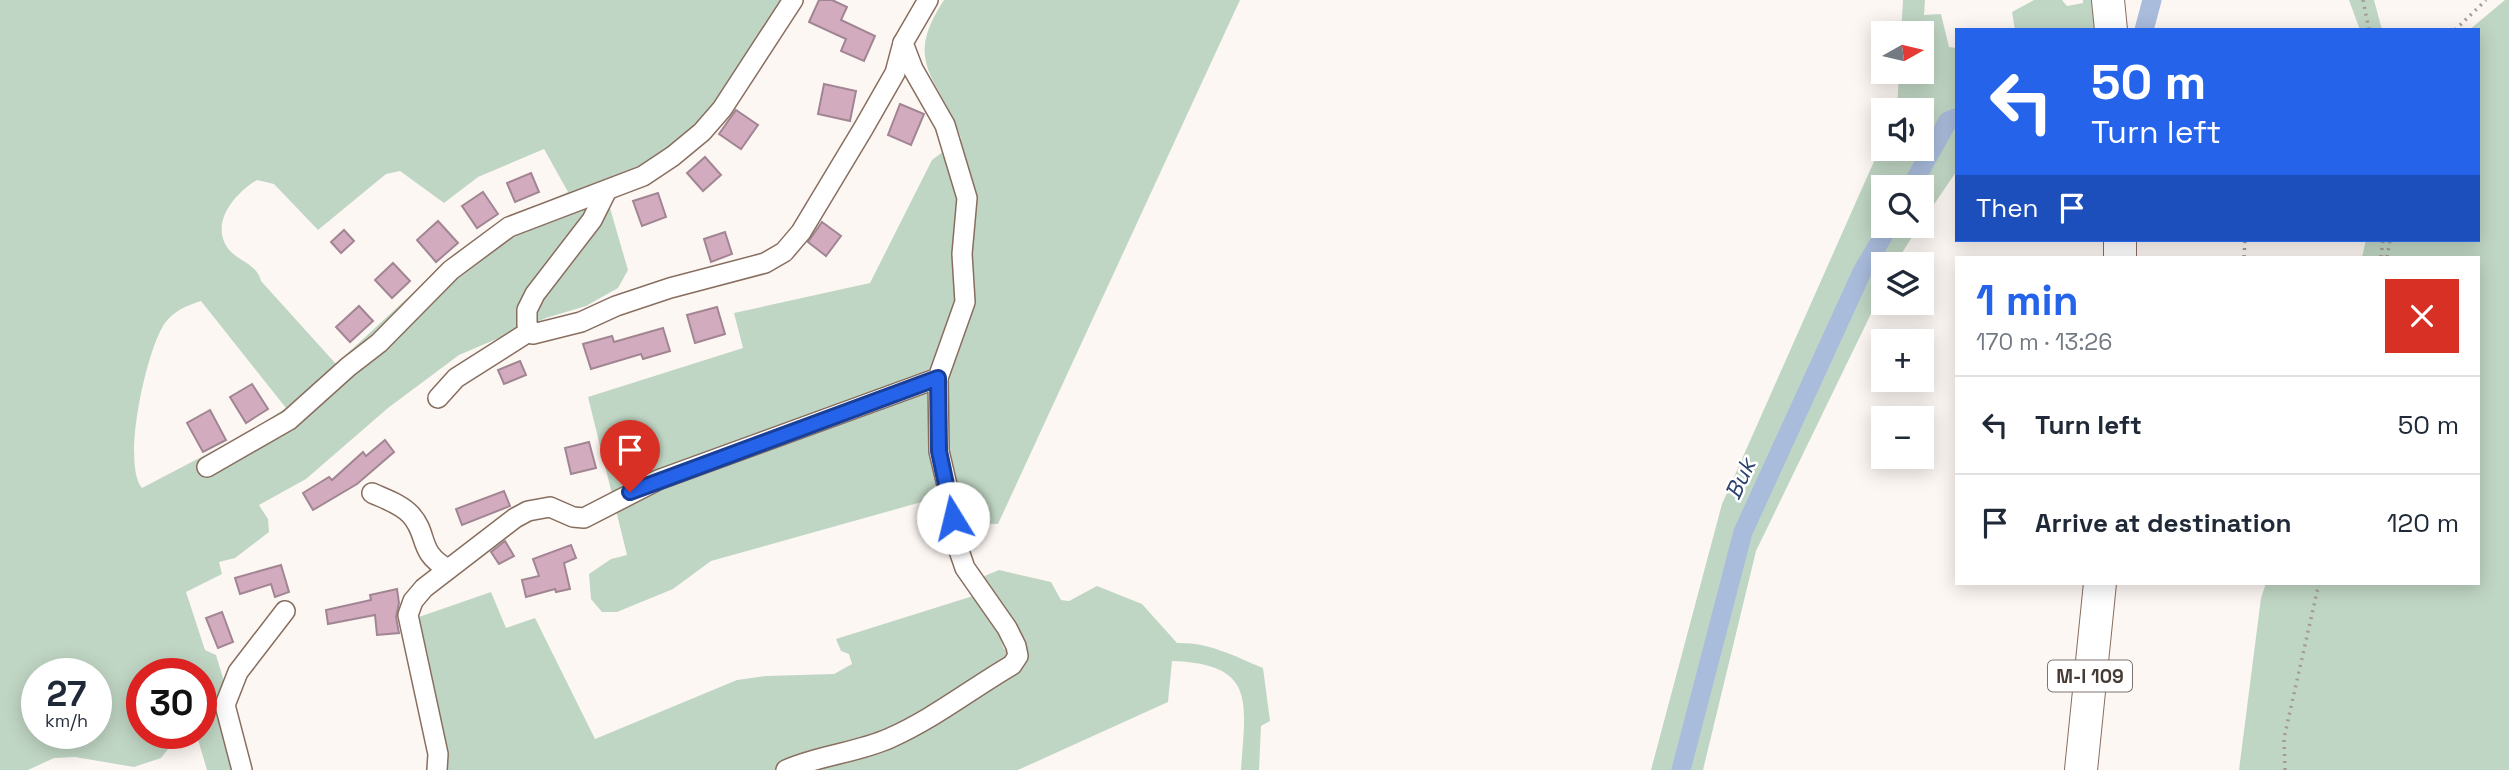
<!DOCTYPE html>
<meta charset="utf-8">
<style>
body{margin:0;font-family:"Space Grotesk",sans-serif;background:#f6f6f7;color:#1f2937;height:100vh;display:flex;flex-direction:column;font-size:26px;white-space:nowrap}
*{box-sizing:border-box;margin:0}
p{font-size:23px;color:#747a83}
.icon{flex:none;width:38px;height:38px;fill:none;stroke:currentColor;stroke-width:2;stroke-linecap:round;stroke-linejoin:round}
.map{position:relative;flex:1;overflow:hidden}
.drawer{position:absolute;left:1955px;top:256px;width:525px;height:329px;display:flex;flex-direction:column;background:#fff;border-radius:0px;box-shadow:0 4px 18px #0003}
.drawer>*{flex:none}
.banner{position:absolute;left:1955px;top:28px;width:525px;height:214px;border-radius:0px;box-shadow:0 4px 18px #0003;background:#2563eb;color:#fff;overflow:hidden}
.needle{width:46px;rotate:82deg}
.tools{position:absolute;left:1871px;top:21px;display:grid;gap:14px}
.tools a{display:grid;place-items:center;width:63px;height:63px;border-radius:0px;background:#fff;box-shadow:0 4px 18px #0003;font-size:35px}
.speed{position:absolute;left:21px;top:658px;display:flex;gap:14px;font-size:35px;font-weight:700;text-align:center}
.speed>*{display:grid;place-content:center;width:91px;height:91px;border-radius:50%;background:#fff;box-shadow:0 4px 18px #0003;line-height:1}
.speed small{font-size:18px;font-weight:400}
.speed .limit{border:10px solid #d22;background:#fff;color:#111}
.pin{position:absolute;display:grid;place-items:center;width:60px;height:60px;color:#fff;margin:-72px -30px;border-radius:50% 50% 50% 0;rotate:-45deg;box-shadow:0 0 7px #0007}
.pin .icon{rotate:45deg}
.me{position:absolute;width:77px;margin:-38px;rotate:351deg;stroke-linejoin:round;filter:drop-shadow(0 0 5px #0008)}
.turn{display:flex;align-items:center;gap:24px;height:147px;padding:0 21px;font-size:32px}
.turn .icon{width:91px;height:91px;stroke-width:2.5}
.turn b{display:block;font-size:49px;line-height:60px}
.then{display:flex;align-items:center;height:66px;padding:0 21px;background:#0003;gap:14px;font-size:26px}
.round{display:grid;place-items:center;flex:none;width:74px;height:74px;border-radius:0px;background:#f6f6f7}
.summary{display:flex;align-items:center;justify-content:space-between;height:119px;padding:0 21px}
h1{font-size:42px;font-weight:800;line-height:52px;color:#2563eb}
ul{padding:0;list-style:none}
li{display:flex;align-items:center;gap:21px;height:98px;padding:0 21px;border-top:2px solid #e0e1e3}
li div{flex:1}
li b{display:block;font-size:26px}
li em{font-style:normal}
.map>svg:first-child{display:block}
.green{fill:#c0d6c4;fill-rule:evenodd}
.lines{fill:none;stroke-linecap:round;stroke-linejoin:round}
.canal{stroke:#a9bcdc;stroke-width:19}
.building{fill:#d2acbe;stroke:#a28593;stroke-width:2}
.street-casing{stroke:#886e5f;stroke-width:22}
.primary-casing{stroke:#886e5f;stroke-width:34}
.path{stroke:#a49b96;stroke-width:3.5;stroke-dasharray:2 5;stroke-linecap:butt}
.street{stroke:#fff;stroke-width:19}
.primary{stroke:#fff;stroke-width:32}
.route-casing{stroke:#184099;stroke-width:18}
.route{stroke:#2563eb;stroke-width:12}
.labels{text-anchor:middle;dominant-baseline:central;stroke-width:5;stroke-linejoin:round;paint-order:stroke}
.shield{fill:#fff;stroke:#7e7571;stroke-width:2}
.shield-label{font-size:19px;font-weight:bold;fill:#463a34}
.water-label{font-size:23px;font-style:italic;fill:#2b436e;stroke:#fff}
</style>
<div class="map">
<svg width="2509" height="770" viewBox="0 0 2509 770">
<rect width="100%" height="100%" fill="#fdf7f3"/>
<g class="green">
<path d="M 0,0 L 785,0 L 697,129 L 642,171 L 603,184 L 628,270 L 618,288 L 586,306 L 546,318 L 459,355 L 388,408 L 306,479 L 259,505 L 268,519 L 269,532 L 235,558 L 219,562 L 222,574 L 186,592 L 205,650 L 216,655 L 251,770 L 207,770 L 196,733 L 201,733 L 201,674 L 142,674 L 142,733 L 181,733 L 161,758 L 134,767 L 75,757 L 54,758 L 28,770 L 0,770 ZM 544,149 L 568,192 L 510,217 L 456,253 L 336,364 L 261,281 C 257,263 236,261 227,247 C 210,221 237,192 257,180 L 274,184 L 318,230 L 386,174 L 400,171 L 444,203 L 478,177 ZM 201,301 L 286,408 L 247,433 L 142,488 C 121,463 147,348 165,323 C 175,310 186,306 201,301 ZM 37,674 L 96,674 L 96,733 L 37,733 Z"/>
<path d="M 944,0 L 1240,0 L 998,524 L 969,523 L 961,491 L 711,561 L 673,589 L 617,612 L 602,612 L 591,599 L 589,574 L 611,559 L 627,555 L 588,397 L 743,348 L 734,313 L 870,283 L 932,160 L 961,138 C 940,77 901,65 944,0 Z"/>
<path d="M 1903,0 L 1925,0 L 1924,15 L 1941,14 L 1949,47 L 1956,48 L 1956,172 L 1922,222 L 1922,187 L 1883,187 L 1883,226 L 1919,226 L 1895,264 L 1883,264 L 1883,289 L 1756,551 L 1703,770 L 1651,770 L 1722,504 L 1883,141 L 1883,149 L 1922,149 L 1922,110 L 1897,110 L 1899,72 L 1922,72 L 1922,33 L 1901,33 Z"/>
<path d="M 2034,0 L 2062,0 L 2067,6 L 2083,3 L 2083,0 L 2094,0 L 2096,30 L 2015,30 L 2012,12 Z"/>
<path d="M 2349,0 L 2374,0 L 2382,30 L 2360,30 Z"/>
<path d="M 2505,0 L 2509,0 L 2509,770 L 2239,770 L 2261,598 L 2266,583 L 2478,583 L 2478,257 L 2362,257 L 2366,240 L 2478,240 L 2478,30 L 2469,30 Z"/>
<path d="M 999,570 L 1051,582 L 1061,600 L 1069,601 L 1097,586 L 1142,604 L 1177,643 C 1209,642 1234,656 1263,668 L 1270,721 L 1261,726 L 1259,770 L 1241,770 C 1245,703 1258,664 1172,661 L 1168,702 L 1018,770 L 443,770 L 421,657 L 428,655 L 416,618 L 491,592 L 506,628 L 535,618 L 595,739 L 737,680 L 766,676 L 834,674 L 852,664 L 849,654 L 841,651 L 836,639 L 973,596 L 999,634 L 1004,649 L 1024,651 L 982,577 Z"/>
</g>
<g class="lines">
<g class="canal">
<path d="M 2144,30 L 2152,0"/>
<path d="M 1911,187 L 1948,121 L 1956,118"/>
<path d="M 1681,770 L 1743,532 L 1862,272 L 1889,226"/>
</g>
</g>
<g class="building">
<path d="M 819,0 L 832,0 L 847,7 L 841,20 L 875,36 L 864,61 L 841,51 L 846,39 L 809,22 Z"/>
<path d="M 824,84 L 856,91 L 850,121 L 818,114 Z"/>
<path d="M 900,104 L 924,114 L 911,145 L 888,135 Z"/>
<path d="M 736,110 L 758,125 L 741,149 L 719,134 Z"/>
<path d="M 705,157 L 721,175 L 703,191 L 687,173 Z"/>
<path d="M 531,173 L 539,192 L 515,202 L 507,183 Z"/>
<path d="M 483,192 L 498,214 L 477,228 L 462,206 Z"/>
<path d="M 658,193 L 666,217 L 642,226 L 633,201 Z"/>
<path d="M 438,221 L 458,243 L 436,262 L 417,240 Z"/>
<path d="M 822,222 L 841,236 L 826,256 L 808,242 Z"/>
<path d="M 344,230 L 354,241 L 341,253 L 331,242 Z"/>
<path d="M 725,232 L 732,254 L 711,262 L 704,239 Z"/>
<path d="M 393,263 L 410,281 L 392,298 L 375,280 Z"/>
<path d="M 359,306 L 373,321 L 350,342 L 336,327 Z"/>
<path d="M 717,307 L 725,334 L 695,343 L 687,315 Z"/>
<path d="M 663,328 L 670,351 L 643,359 L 641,354 L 591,369 L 583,344 L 612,336 L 614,342 Z"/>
<path d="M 520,361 L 526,375 L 504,384 L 498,370 Z"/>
<path d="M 252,384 L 268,409 L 246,423 L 230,397 Z"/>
<path d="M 210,410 L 226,440 L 203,452 L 187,423 Z"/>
<path d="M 385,440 L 394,452 L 357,484 L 313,510 L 303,493 L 329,477 L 332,480 L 363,452 L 366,456 Z"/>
<path d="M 589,442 L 596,468 L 571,474 L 565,448 Z"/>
<path d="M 504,491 L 510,506 L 462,525 L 456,509 Z"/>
<path d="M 505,541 L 514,556 L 499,564 L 491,552 Z"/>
<path d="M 571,545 L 576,558 L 564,563 L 570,589 L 556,592 L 555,589 L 526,597 L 522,580 L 539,576 L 533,559 Z"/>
<path d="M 281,565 L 289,592 L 275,597 L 271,584 L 240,594 L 235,578 Z"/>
<path d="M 397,589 L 399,603 L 396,617 L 399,633 L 377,635 L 375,615 L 328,624 L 326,610 L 371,600 L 370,595 Z"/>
<path d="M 222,612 L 233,642 L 218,648 L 206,618 Z"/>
</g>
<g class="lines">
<g class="street-casing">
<g id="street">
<path d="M 607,190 L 592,220 L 535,294 L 527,310 L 527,325 L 533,334 L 581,322 L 616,306 L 670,288 L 765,263 L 784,252 L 801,232 L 863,129 L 895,73 L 903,43"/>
<path d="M 438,398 L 456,378 L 530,331"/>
<path d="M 207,467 L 289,420 L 348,367 L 379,343 L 451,270 L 509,227 L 643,176 L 673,156 L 702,132 L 722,109 L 793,0"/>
<path d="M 372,493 C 385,499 401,504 411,515 C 429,535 417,552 448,569"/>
<path d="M 242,770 L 225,705 L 238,672 L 285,611"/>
<path d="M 437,770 L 438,754 L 408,615 L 413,601 L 424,588 L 515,518 L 528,511 L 550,507 L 573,517 L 584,518 L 658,480 L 938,378 L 965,302 L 962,254 L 967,198 L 945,125 L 913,69 L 903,43 L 928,0"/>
<path d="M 786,770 C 819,755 857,753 890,738 C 933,719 971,689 1012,665 L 1018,656 L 1016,646 L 1007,628 L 965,568 L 955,539 L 950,498 L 939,451 L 938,378"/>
</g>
</g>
<g class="primary-casing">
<g id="primary">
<path d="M 2108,0 L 2111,30"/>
<path d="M 2120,240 L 2120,257"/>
<path d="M 2081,770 L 2100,583"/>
</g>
</g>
<g class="path">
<path d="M 2363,0 L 2369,30"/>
<path d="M 2455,30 L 2486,0"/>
<path d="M 2244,257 L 2245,240"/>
<path d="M 2381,257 L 2383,240"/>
<path d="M 2387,257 L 2390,240"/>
<path d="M 2285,770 L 2284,738 L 2319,583"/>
</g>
<use href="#street" class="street"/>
<use href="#primary" class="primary"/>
</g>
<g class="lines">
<g class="route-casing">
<path id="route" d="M 630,492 L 938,378 L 939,451 L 953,518"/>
</g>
<use href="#route" class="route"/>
</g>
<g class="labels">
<rect class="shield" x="2048" y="660.5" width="84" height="31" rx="5"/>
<g class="shield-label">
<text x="2090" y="676">M-I 109</text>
</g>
<g class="water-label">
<text transform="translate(1740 479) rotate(-65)">Buk</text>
</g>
</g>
</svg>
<div class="tools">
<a><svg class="needle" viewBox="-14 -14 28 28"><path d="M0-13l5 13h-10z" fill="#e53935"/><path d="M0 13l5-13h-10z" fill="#747a83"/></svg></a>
<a><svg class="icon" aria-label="sound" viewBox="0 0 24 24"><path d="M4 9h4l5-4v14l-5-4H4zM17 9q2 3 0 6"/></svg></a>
<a><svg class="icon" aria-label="search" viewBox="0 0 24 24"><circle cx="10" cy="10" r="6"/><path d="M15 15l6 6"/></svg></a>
<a><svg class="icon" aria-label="layers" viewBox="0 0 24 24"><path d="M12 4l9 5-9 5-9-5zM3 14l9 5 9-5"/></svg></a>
<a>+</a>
<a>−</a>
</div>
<div class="speed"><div>27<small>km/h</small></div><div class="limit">30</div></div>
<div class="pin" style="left:630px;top:492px;background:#d93025"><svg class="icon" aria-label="arrive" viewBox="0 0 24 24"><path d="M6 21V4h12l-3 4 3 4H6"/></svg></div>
<svg class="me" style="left:953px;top:518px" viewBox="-20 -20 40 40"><circle r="19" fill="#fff"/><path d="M0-13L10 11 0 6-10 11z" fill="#2563eb"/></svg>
<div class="banner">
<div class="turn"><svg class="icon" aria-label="left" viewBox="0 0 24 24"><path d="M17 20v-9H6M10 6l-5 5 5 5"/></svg><div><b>50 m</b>Turn left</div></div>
<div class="then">Then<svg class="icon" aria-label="arrive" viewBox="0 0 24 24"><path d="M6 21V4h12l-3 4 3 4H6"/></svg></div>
</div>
<section class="drawer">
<div class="summary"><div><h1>1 min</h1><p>170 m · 13:26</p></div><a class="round" style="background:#d93025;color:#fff"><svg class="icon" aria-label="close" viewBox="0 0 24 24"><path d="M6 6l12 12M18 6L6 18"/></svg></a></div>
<ul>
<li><svg class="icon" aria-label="left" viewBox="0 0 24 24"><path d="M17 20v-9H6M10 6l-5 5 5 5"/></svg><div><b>Turn left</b></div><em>50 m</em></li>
<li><svg class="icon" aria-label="arrive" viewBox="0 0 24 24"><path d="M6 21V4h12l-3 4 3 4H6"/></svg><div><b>Arrive at destination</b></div><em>120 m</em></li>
</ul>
</section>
</div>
